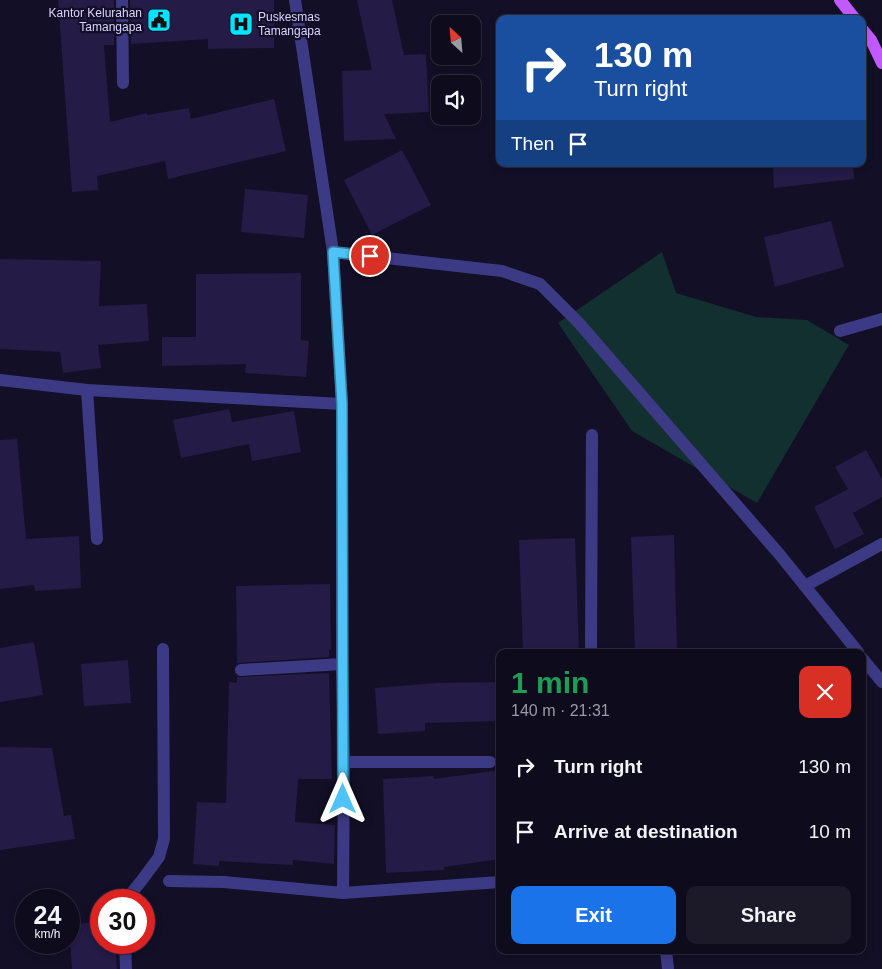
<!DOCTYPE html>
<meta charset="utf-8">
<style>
body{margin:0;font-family:Arial,sans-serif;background:#1c1929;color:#f1f3f6;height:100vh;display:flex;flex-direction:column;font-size:19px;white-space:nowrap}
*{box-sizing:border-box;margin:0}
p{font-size:16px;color:#9b9ba3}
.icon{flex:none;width:28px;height:28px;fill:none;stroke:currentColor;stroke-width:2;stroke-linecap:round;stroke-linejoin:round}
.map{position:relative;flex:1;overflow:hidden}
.details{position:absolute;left:496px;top:649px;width:370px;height:305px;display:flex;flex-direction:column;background:#0e0b1c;border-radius:10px;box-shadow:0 2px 8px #0003,0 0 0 1px #2e2b3b}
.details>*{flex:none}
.banner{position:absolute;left:496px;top:15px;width:370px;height:152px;border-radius:10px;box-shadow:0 2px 8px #0003,0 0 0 1px #2e2b3b;background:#1a4fa0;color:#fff;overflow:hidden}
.needle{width:32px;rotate:334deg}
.fabs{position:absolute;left:431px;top:15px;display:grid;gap:10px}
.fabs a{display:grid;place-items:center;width:50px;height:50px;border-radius:10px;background:#0e0b1c;box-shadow:0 2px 8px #0003,0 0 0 1px #2e2b3b;font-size:25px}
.speed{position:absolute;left:15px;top:889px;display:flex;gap:10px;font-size:25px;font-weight:700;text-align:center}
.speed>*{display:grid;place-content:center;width:65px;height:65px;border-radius:50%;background:#0e0b1c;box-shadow:0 2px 8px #0003,0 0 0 1px #2e2b3b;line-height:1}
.speed small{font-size:12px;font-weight:400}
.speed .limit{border:8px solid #d22;background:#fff;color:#111}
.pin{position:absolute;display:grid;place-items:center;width:42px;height:42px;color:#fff;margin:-21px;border:2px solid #fff;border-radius:50%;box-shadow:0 1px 5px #0007}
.me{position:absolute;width:55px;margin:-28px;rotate:0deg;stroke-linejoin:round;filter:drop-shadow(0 0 4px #0008)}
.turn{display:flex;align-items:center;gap:18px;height:105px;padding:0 15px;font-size:22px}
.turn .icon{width:65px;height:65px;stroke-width:2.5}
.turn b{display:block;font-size:35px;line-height:42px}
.then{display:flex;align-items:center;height:48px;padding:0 15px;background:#0003;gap:10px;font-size:19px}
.round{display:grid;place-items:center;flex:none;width:52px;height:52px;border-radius:10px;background:#1c1929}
.headline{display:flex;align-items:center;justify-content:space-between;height:85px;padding:0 15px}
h1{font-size:30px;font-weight:700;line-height:38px;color:#1e9e55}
.action{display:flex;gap:10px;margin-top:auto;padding:10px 15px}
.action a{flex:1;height:58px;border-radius:10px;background:#1a73e8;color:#fff;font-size:20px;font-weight:700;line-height:58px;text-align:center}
.action a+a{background:#1c1929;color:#f1f3f6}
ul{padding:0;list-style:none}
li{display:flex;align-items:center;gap:15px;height:65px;padding:0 15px}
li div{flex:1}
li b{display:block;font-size:19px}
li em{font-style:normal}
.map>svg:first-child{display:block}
.green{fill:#12302f}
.building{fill:#241b47}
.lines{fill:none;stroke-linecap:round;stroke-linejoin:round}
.service{stroke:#3d3a85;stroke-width:12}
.minor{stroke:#3d3a85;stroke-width:12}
.primary{stroke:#c25bff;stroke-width:12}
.route-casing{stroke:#337fa1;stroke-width:12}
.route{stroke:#4fc3f7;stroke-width:9}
.labels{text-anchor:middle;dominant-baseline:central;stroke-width:4.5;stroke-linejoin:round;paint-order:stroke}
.poi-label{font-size:12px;fill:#d9d4ff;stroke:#130f26;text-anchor:end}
</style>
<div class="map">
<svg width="882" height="969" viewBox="0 0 882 969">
<rect width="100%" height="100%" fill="#130f26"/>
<path class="green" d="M 662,252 L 676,293 L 756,317 L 807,320 L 849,345 L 757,503 L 632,431 L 558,323 Z"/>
<g class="building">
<path d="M 58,0 L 114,0 L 114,45 L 104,45 L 110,122 L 147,113 L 147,115 L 189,108 L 191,119 L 274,99 L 286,151 L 168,179 L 165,161 L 97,176 L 98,190 L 72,192 Z"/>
<path d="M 130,0 L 274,0 L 274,48 L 208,49 L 208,39 L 131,44 Z"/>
<path d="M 357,0 L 392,0 L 404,55 L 426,54 L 429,112 L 384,114 L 396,139 L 344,141 L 342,71 L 372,70 Z"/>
<path d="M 402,150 L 431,205 L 372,235 L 344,180 Z"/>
<path d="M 773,164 L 853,164 L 854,179 L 774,188 Z"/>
<path d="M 245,189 L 308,195 L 304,238 L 241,232 Z"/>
<path d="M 831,221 L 844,267 L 775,287 L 764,237 Z"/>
<path d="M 0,259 L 101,261 L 99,306 L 147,304 L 149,341 L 98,345 L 101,368 L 63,373 L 60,352 L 0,349 Z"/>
<path d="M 301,273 L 301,340 L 309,341 L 306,377 L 245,373 L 246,364 L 162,366 L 162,337 L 196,337 L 196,274 Z"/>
<path d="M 229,409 L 232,422 L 294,411 L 301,452 L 252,461 L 249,444 L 181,458 L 173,420 Z"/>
<path d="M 17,439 L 26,539 L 79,536 L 81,588 L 35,591 L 34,585 L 0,589 L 0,440 Z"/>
<path d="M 866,450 L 882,479 L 882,497 L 853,513 L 864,534 L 835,549 L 814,507 L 848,489 L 835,467 Z"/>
<path d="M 674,535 L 677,652 L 635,652 L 631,537 Z"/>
<path d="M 575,538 L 579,652 L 523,652 L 519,540 Z"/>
<path d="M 330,584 L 331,650 L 329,650 L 329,657 L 237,663 L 236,586 Z"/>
<path d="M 34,642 L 43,695 L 0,702 L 0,648 Z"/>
<path d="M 128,660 L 131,703 L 84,706 L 81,664 Z"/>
<path d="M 329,673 L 332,779 L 298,779 L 295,822 L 335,825 L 334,864 L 293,860 L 293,865 L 219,861 L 219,866 L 193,864 L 197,802 L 226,803 L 229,682 L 237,683 L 237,677 Z"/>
<path d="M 500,682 L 500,721 L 425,723 L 425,731 L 378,734 L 375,688 L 436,683 Z"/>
<path d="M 0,747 L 52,748 L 64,816 L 71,815 L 75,839 L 0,850 Z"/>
<path d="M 500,770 L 500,859 L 444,867 L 444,870 L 386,873 L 383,779 L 434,776 L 434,779 Z"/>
<path d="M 101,922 L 101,942 L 115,942 L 117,969 L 72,969 L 69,924 Z"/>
</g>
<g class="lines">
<path class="service" d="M 840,331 L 882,319"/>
<g class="minor">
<path d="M 122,0 L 123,83"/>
<path d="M 333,252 L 502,271 L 540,284 L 578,322 L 780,555 L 858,652"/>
<path d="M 0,380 L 87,390 L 342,404"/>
<path d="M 87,390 L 97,539"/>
<path d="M 805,586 L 882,544"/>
<path d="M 591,652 L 592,435"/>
<path d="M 862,658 L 882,682"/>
<path d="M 241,670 L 342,664 L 342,404 L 333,252 L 295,0"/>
<path d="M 344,762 L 490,762"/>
<path d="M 169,881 L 224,882 L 343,893 L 344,762 L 342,664"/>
<path d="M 343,893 L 500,882"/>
<path d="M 126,900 L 142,880 L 159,857 L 164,839 L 163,649"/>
<path d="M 125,942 L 126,969"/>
<path d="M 666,950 L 668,969"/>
</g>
<g class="primary">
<path d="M 840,0 L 855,19"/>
<path d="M 862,29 L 871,40 L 882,63"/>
</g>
</g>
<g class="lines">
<g class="route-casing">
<path id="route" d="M 343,799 L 342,404 L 333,252 L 370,256"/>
</g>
<use href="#route" class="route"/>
</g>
<defs>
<g id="civic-square" transform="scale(1.25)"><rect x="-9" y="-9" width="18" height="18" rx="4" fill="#00e5ff" stroke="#130f26"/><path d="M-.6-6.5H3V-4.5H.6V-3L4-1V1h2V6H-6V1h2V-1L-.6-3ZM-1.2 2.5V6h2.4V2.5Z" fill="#111"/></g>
<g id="hospital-square" transform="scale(1.25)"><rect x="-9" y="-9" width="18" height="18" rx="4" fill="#00e5ff" stroke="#130f26"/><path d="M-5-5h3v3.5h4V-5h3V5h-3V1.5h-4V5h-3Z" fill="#111"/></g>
</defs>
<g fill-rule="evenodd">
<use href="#civic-square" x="159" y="20"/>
<use href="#hospital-square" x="241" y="24"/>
</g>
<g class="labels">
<g class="poi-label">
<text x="142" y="13">Kantor Kelurahan<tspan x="142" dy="14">Tamangapa</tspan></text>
<text x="258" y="17" text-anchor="start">Puskesmas<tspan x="258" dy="14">Tamangapa</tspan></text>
</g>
</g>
</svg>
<div class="fabs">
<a><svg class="needle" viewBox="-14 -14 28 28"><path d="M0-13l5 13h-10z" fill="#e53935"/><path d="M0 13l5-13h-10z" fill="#9b9ba3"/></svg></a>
<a><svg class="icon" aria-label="sound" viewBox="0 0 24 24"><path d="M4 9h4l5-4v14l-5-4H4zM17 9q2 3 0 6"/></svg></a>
</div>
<div class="speed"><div>24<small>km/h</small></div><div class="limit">30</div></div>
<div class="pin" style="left:370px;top:256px;background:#d93025"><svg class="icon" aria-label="arrive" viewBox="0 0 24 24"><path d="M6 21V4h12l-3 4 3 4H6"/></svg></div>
<svg class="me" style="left:343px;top:799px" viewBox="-20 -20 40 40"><path d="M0-17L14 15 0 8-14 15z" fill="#4fc3f7" stroke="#fff" stroke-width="4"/></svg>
<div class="banner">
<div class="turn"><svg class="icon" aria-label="right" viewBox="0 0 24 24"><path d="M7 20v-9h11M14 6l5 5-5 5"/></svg><div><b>130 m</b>Turn right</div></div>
<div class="then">Then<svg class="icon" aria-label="arrive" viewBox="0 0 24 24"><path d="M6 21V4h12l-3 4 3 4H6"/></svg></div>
</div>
<section class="details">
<div class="headline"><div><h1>1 min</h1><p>140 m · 21:31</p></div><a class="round" style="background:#d93025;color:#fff"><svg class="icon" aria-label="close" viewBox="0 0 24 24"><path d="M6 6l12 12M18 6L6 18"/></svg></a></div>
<ul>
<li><svg class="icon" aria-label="right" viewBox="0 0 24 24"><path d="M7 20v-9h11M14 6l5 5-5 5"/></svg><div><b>Turn right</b></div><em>130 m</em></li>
<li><svg class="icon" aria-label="arrive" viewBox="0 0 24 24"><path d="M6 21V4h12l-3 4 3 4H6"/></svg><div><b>Arrive at destination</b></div><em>10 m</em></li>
</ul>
<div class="action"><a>Exit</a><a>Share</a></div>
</section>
</div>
